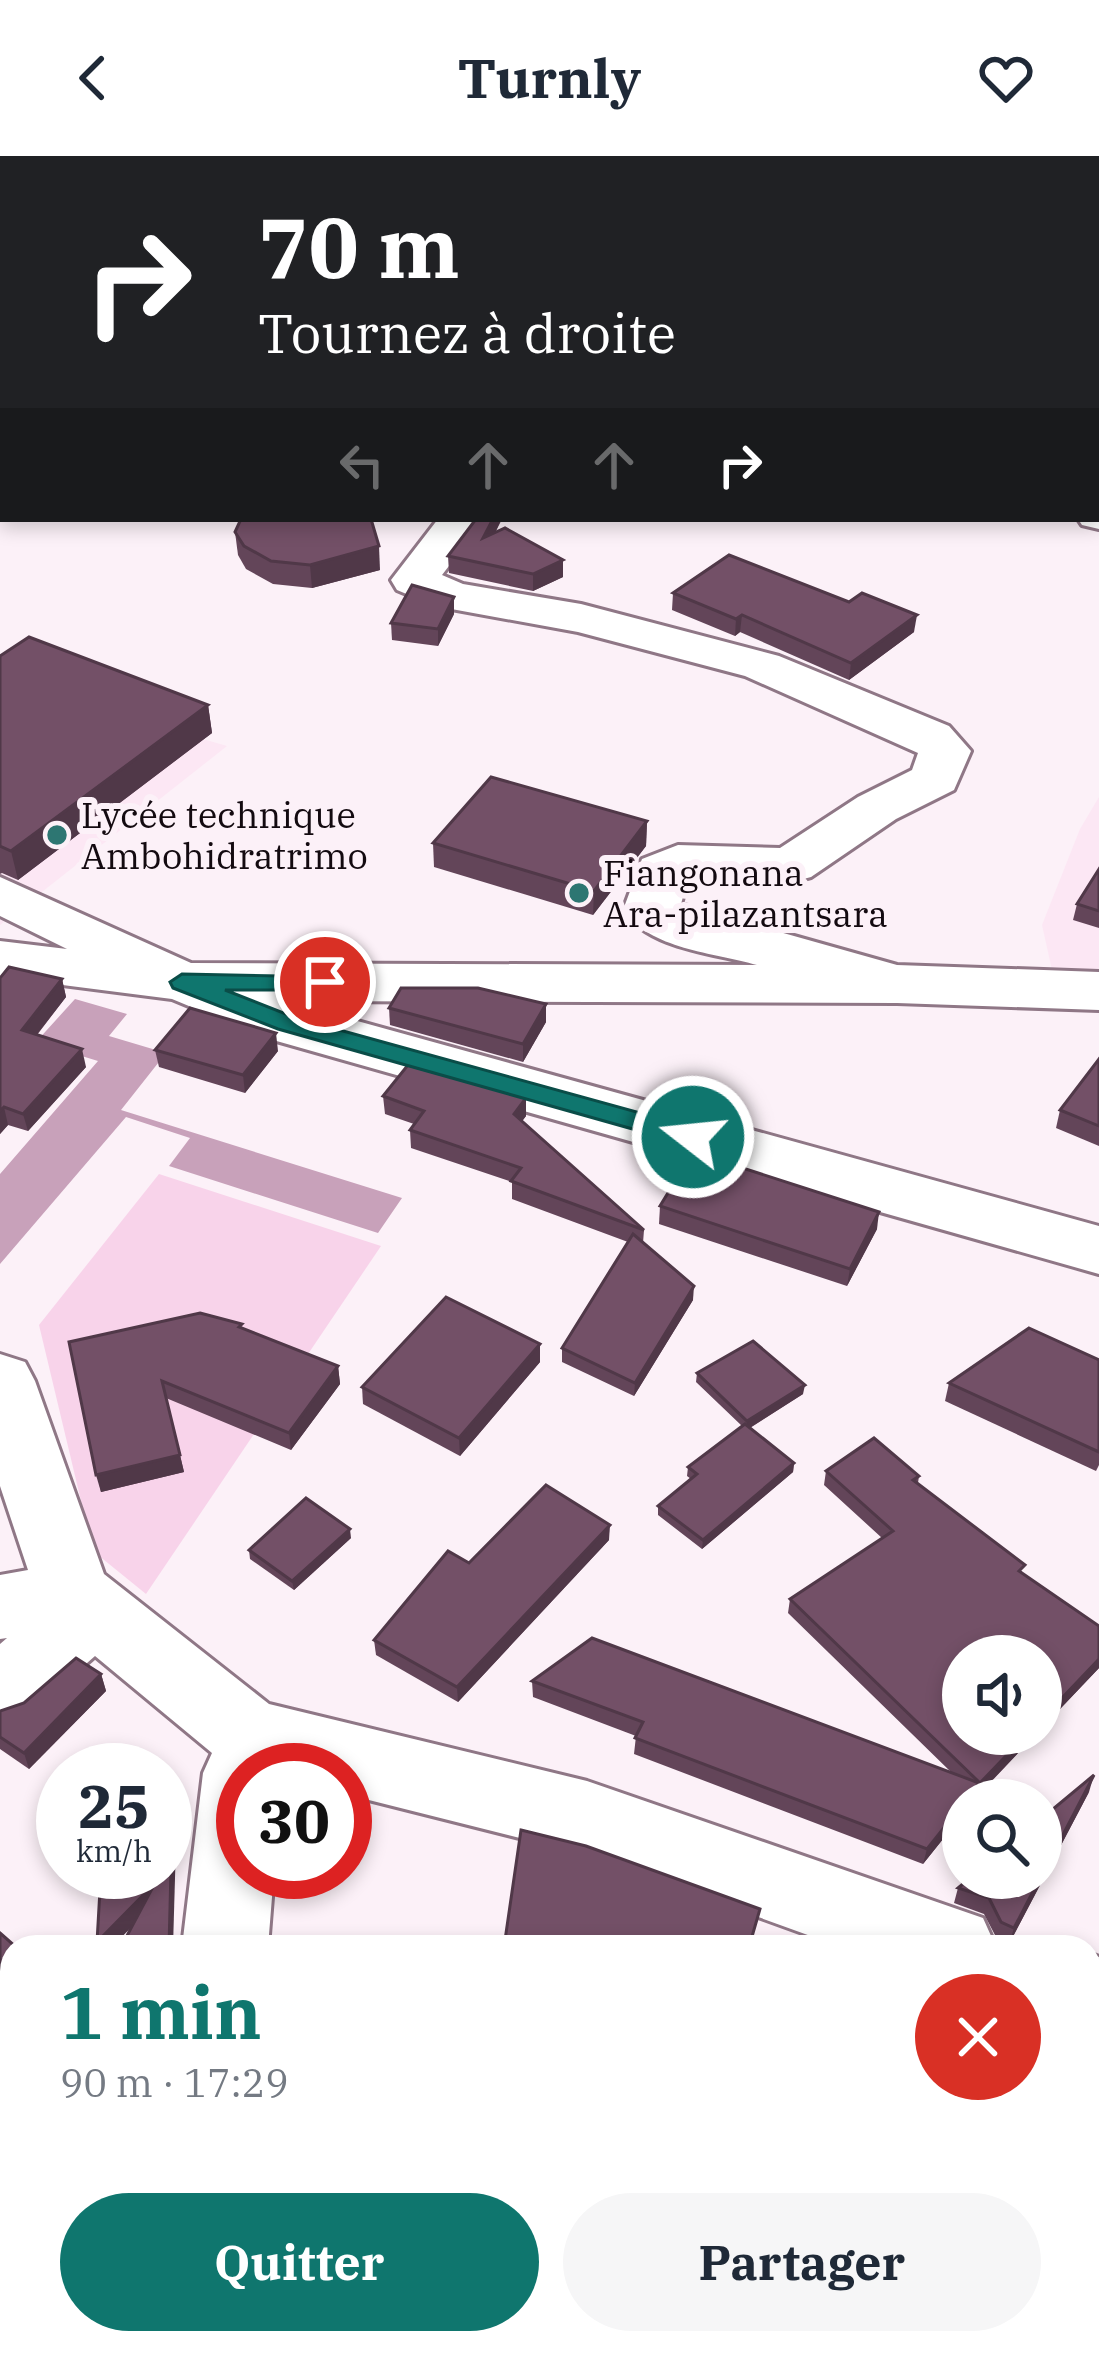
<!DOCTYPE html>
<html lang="fr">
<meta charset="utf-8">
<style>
body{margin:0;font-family:"IBM Plex Serif",serif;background:#f6f6f7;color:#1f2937;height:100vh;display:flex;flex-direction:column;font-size:45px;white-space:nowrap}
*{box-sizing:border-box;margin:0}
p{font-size:39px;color:#747a83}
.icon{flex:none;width:66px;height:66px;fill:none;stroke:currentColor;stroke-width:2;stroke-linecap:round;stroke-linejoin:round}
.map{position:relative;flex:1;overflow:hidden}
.drawer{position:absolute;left:0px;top:1779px;width:1101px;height:420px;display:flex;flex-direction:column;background:#fff;border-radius:36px 36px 0 0;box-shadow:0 6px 18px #0003}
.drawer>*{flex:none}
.guide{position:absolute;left:0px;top:0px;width:1101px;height:366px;box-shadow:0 6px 18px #0003;background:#202124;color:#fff;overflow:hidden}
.tools{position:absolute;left:942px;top:1479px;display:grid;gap:24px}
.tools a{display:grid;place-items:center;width:120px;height:120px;border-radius:50%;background:#fff;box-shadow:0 6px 18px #0003;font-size:60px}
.speed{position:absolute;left:36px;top:1587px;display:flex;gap:24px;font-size:60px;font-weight:700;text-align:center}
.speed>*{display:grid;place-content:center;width:156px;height:156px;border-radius:50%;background:#fff;box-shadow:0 6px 18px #0003;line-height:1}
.speed small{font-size:30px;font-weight:400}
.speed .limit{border:18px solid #d22;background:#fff;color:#111}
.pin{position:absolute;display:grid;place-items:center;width:102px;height:102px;color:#fff;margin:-51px;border:6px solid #fff;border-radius:50%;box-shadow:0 3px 12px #0007}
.me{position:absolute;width:132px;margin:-66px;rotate:286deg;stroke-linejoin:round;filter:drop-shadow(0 0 9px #0008)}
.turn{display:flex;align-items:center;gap:42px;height:252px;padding:0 60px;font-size:54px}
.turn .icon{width:156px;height:156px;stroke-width:2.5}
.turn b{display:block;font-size:84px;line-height:102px}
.lanes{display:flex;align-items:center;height:114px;padding:0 60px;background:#0003;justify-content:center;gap:60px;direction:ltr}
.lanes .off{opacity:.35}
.round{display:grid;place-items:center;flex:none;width:126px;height:126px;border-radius:63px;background:#f6f6f7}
.headline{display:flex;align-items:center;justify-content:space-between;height:204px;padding:0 60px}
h1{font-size:72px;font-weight:700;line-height:90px;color:#0f766e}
.primary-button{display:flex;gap:24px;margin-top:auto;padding:24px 60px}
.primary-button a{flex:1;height:138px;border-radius:72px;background:#0f766e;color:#fff;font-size:48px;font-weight:700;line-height:138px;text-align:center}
.primary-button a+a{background:#f6f6f7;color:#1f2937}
header{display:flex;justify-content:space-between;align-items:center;height:156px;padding:0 60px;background:#fff;font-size:54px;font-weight:700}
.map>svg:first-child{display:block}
.built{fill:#fce7f4}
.green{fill:#f8d3ea}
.forest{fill:#c8a1ba}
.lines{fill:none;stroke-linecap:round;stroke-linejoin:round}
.minor-casing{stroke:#8f7786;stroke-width:6}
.major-casing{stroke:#8f7786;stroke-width:6}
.path{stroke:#a59aa1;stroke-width:9;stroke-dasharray:8 12;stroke-linecap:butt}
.minor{fill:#fff;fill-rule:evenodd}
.major{fill:#fff;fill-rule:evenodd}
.wall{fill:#634559}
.shaded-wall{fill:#503848}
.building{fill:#735067;stroke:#503848;stroke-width:3}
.route{fill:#0f766e;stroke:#0a4d48;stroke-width:3}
.poi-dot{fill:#2d7672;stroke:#fcf1f8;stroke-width:4.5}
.labels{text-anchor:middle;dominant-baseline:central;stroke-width:12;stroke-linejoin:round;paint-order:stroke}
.poi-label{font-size:36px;fill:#130a10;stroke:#fcf1f8;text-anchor:start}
</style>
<header><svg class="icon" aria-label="back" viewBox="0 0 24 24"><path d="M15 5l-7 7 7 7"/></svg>Turnly<svg class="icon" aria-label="heart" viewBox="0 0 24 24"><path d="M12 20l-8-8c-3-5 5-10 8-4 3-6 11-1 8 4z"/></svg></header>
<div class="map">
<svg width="1099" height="2199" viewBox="0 0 1099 2199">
<rect width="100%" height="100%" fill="#fcf1f8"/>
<g class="built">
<path d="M 0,524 L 227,590 L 0,769 Z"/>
<path d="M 1099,641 L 1099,814 L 1052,814 L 1042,769 L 1080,673 Z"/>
</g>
<path class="green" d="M 159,1018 L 381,1090 L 146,1438 L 93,1395 L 39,1169 Z"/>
<path class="forest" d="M 75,843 L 127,858 L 109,880 L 166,897 L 121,954 L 402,1042 L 378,1077 L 169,1010 L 190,982 L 126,961 L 0,1108 L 0,1018 L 98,905 L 36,886 Z"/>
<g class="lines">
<g class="minor-casing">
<g id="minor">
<path d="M 438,363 L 485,363 L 442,419 L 463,428 L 581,448 L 779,500 L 949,570 L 971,595 L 954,634 L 896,663 L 811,721 L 792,726 L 688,723 L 681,748 L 897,809 L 1099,816 L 1099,854 L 897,847 L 285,845 L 1099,1070 L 1099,1118 L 266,882 L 172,843 L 0,821 L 0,785 L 67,793 L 0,760 L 0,721 L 191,807 L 757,809 C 715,797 649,793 623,754 L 642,703 L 678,689 L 780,692 L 858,641 L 912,614 L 918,597 L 745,520 L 578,476 L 435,450 L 397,434 L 391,424 Z"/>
<path d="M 0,1198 L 25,1206 L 35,1225 L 104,1418 L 269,1548 L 587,1625 L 983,1762 L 996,1791 L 841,1791 L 587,1699 L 345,1638 L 345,1614 L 243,1614 L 243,1716 L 274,1716 L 268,1791 L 182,1791 L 203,1617 L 212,1597 L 95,1500 L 28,1559 L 0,1569 L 0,1488 L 7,1482 L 0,1483 L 0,1419 L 28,1414 L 0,1330 Z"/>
<path d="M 1089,1797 L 1099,1801 L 1099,1885 L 1089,1881 Z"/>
<path d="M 139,2187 L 235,2187 L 235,2199 L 137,2199 Z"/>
</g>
</g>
<g class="major-casing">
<g id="major">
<path d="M 660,0 L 700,0 L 702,3 L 662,3 Z"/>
<path d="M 1099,345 L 1099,373 L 1082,369 L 1078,363 L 1098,363 Z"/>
</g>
</g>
<g class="path">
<path d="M 1089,2035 L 1099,2019"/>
<path d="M 956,2199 L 967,2187"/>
</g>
<use href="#minor" class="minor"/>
<use href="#major" class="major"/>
</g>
<g class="wall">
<path d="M 64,0 L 392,0 L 407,3 L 74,3 Z"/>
<path d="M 476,363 L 501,363 L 495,377 L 563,404 L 563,421 L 533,435 L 449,417 L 448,400 Z"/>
<path d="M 235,376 L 380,414 L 312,432 L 273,428 L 246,413 L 238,399 Z"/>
<path d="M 673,437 L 914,476 L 849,524 L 740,476 L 735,480 L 672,454 Z"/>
<path d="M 454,458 L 438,490 L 392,484 L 391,467 Z"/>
<path d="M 0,500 L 208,549 L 212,577 L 18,724 L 2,717 L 0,718 Z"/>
<path d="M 647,665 L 646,690 L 593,759 L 434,711 L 433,687 Z"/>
<path d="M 1099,713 L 1099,772 L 1073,764 L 1077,748 Z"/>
<path d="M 0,822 L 62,823 L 66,841 L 37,879 L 86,911 L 28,975 L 8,969 L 0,978 Z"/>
<path d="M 389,852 L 546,866 L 523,906 L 390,869 Z"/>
<path d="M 155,894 L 278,895 L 245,937 L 159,911 Z"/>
<path d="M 1099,903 L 1099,990 L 1056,972 L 1060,954 Z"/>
<path d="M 383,940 L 526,960 L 522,965 L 644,1074 L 643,1087 L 693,1144 L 634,1240 L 562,1206 L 562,1192 L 628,1086 L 512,1043 L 512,1026 L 411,992 L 410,974 L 414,968 L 385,958 Z"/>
<path d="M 660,1050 L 877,1073 L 847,1130 L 659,1068 Z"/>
<path d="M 243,1173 L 338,1210 L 340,1228 L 291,1294 L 166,1242 L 184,1316 L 101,1336 L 69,1186 Z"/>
<path d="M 540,1188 L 540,1206 L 460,1300 L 363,1248 L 362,1231 Z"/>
<path d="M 1099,1204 L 1099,1309 L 1096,1315 L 945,1245 L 949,1227 Z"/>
<path d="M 697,1217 L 803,1238 L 750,1272 L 794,1307 L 793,1316 L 702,1393 L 658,1359 L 658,1350 L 691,1323 L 687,1320 L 688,1311 L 742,1270 L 696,1226 Z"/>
<path d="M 826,1315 L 919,1320 L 918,1327 L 1023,1417 L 1099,1512 L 1041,1573 L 1041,1500 L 963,1578 L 1036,1578 L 974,1644 L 963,1644 L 963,1658 L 923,1708 L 634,1598 L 636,1580 L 533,1541 L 532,1525 L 952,1617 L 788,1457 L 790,1443 L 882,1382 L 824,1329 Z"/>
<path d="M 351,1382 L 294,1434 L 250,1403 L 249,1394 Z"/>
<path d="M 609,1384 L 458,1546 L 376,1499 L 374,1484 L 469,1407 Z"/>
<path d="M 101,1518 L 106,1535 L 29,1613 L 0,1593 L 0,1555 Z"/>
<path d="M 1089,1636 L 1009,1788 L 996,1781 L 984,1758 L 954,1747 L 958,1732 Z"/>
<path d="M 0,2018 L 12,2019 L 12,2187 L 47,2187 L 41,2199 L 24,2199 L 0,2189 Z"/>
</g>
<g class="shaded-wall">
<rect x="95" y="0" width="44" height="3"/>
<path d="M 493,363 L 501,363 L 501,365 L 484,399 L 483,382 Z"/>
<path d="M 379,390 L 380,414 L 312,432 L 310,409 Z"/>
<path d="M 563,404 L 563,421 L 533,435 L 533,418 Z"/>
<path d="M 454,441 L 454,458 L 438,490 L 438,473 Z"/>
<path d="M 742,459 L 740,476 L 735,480 L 736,463 Z"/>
<path d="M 917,459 L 914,476 L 849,524 L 851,507 Z"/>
<path d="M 208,549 L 212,577 L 18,724 L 11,695 Z"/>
<path d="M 647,665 L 646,690 L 593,759 L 594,735 Z"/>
<path d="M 62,823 L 66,841 L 26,892 L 22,874 Z"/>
<path d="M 546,848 L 546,866 L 523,906 L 523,888 Z"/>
<path d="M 276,877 L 278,895 L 245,937 L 243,919 Z"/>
<path d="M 82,893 L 86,911 L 28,975 L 23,958 Z"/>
<path d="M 526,942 L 526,960 L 514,976 L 514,958 Z"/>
<path d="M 4,951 L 8,969 L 0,978 L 0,955 Z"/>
<path d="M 879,1056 L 877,1073 L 847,1130 L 850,1113 Z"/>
<path d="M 694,1130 L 693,1144 L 634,1240 L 635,1227 Z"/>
<path d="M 540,1188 L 540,1206 L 460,1300 L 459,1282 Z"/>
<path d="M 338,1210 L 340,1228 L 291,1294 L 289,1277 Z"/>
<path d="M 805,1229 L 803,1238 L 746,1274 L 747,1265 Z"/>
<path d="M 180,1299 L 184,1316 L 101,1336 L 96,1319 Z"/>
<path d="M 794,1307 L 793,1316 L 702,1393 L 703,1384 Z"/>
<path d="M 610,1369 L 609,1384 L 458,1546 L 457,1531 Z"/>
<path d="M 350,1373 L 351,1382 L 294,1434 L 292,1425 Z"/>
<path d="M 1099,1503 L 1099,1512 L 1041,1573 L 1041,1564 Z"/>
<path d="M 101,1518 L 106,1535 L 29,1613 L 24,1597 Z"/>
<path d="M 1027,1578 L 1036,1578 L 976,1641 L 980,1627 Z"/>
<path d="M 1094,1619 L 1089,1636 L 1009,1788 L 1014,1772 Z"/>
<path d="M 979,1627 L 974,1644 L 966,1644 Z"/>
<path d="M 173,1637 L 177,1653 L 173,1791 L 169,1791 Z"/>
<path d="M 963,1648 L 963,1658 L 923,1708 L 927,1693 Z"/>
<path d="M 155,1727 L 160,1742 L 112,1791 L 99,1791 L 97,1786 Z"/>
<path d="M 12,1872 L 12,1893 L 0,1905 L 0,1884 Z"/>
<path d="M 35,2187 L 47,2187 L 41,2199 L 35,2199 L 32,2193 Z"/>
<path d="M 615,2187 L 635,2187 L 614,2199 L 594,2199 Z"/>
</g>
<g class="building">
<path d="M 139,0 L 392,0 L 407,3 L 139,3 Z"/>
<path d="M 241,363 L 371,363 L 379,390 L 310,409 L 271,405 L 244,390 L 235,376 Z"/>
<path d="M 476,363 L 493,363 L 483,382 L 505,372 L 563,404 L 533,418 L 448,400 Z"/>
<path d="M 729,399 L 849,446 L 862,437 L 917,459 L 851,507 L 742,459 L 736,463 L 673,437 Z"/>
<path d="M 412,429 L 454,441 L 438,473 L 391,467 Z"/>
<path d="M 29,481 L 208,549 L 11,695 L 0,690 L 0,500 Z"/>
<path d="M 491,621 L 647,665 L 594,735 L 433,687 Z"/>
<path d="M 1099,713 L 1099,755 L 1077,748 Z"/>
<path d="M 9,811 L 62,823 L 22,874 L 82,893 L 23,958 L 4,951 L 0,955 L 0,822 Z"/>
<path d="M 401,832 L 478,832 L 546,848 L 523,888 L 389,852 Z"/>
<path d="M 190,852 L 276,877 L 243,919 L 155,894 Z"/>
<path d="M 1099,903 L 1099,970 L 1060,954 Z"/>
<path d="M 408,909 L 526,942 L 514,958 L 644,1074 L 511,1025 L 521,1012 L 410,974 L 424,955 L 383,940 Z"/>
<path d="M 693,996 L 879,1056 L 850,1113 L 660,1050 Z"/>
<path d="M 633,1078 L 694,1130 L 635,1227 L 562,1192 Z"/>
<path d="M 446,1141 L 540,1188 L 459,1282 L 362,1231 Z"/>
<path d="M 200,1157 L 242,1168 L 239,1171 L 338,1210 L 289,1277 L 162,1225 L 180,1299 L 96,1319 L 69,1186 Z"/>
<path d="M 1029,1172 L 1099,1204 L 1099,1296 L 949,1227 Z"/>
<path d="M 753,1185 L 805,1229 L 747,1265 L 697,1217 Z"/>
<path d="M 745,1268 L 794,1307 L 703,1384 L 658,1350 L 697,1318 L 688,1311 Z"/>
<path d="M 874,1282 L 919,1320 L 913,1324 L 1025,1409 L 1019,1415 L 1099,1470 L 1099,1503 L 1041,1564 L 1041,1500 L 963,1500 L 963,1578 L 1027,1578 L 980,1627 L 790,1443 L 893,1375 L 826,1315 Z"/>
<path d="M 546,1329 L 610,1369 L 457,1531 L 374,1484 L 448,1395 L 469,1407 Z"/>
<path d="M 306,1342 L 350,1373 L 292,1425 L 249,1394 Z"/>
<path d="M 592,1482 L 979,1627 L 966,1644 L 963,1644 L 963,1648 L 927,1693 L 635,1582 L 643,1566 L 532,1525 Z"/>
<path d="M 76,1502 L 101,1518 L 24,1597 L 0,1581 L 0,1555 L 24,1547 Z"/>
<path d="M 1094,1619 L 1041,1721 L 1041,1663 Z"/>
<path d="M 173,1637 L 169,1791 L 121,1791 L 155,1727 L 97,1786 L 101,1716 L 165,1716 L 165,1638 Z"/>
<path d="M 521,1674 L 586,1690 L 760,1753 L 749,1791 L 504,1791 Z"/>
<path d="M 970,1722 L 1040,1722 L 1014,1772 L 1001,1766 L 989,1742 L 958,1732 Z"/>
<path d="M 0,1777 L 16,1791 L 12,1791 L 12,1872 L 0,1884 Z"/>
<path d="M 2,2015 L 12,2019 L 12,2185 L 0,2180 L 0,2018 Z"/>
<path d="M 17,2187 L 35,2187 L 32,2193 Z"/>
<path d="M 459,2187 L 615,2187 L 594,2199 L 462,2199 Z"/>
</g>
<path class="route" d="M 182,818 L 333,821 L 333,832 L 325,834 L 225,834 L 296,862 L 702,974 L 706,981 L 693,990 L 278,873 L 173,832 L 170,826 Z"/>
<g class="poi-dot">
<circle cx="57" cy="679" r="12"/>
<circle cx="579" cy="737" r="12"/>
</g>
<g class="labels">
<g class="poi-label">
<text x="81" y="658">Lycée technique<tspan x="81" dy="41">Ambohidratrimo</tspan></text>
<text x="603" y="716">Fiangonana<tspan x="603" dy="41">Ara-pilazantsara</tspan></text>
</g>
</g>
</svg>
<div class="tools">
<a><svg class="icon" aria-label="sound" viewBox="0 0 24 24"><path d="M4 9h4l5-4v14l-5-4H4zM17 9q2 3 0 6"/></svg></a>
<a><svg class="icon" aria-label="search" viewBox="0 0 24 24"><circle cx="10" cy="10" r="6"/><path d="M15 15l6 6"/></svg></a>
</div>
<div class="speed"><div>25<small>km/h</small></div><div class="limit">30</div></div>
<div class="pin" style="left:325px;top:826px;background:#d93025"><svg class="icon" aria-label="arrive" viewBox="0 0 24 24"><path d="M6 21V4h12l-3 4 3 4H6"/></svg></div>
<svg class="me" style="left:693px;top:981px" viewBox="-20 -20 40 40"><circle r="17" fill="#0f766e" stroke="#fff" stroke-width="3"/><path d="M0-11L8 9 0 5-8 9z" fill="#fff"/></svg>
<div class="guide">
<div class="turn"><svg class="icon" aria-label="right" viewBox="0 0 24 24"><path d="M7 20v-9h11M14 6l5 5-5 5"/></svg><div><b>70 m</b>Tournez à droite</div></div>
<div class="lanes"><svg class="icon off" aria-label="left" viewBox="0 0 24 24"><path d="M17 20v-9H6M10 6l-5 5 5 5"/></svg><svg class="icon off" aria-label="ahead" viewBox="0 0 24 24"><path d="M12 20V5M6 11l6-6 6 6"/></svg><svg class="icon off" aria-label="ahead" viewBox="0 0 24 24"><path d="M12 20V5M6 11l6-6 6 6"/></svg><svg class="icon" aria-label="right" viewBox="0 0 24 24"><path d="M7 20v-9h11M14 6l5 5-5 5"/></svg></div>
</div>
<section class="drawer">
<div class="headline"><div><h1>1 min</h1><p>90 m · 17:29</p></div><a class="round" style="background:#d93025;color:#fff"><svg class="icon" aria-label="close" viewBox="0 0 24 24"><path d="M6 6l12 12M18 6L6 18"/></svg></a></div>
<div class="primary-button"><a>Quitter</a><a>Partager</a></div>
</section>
</div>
